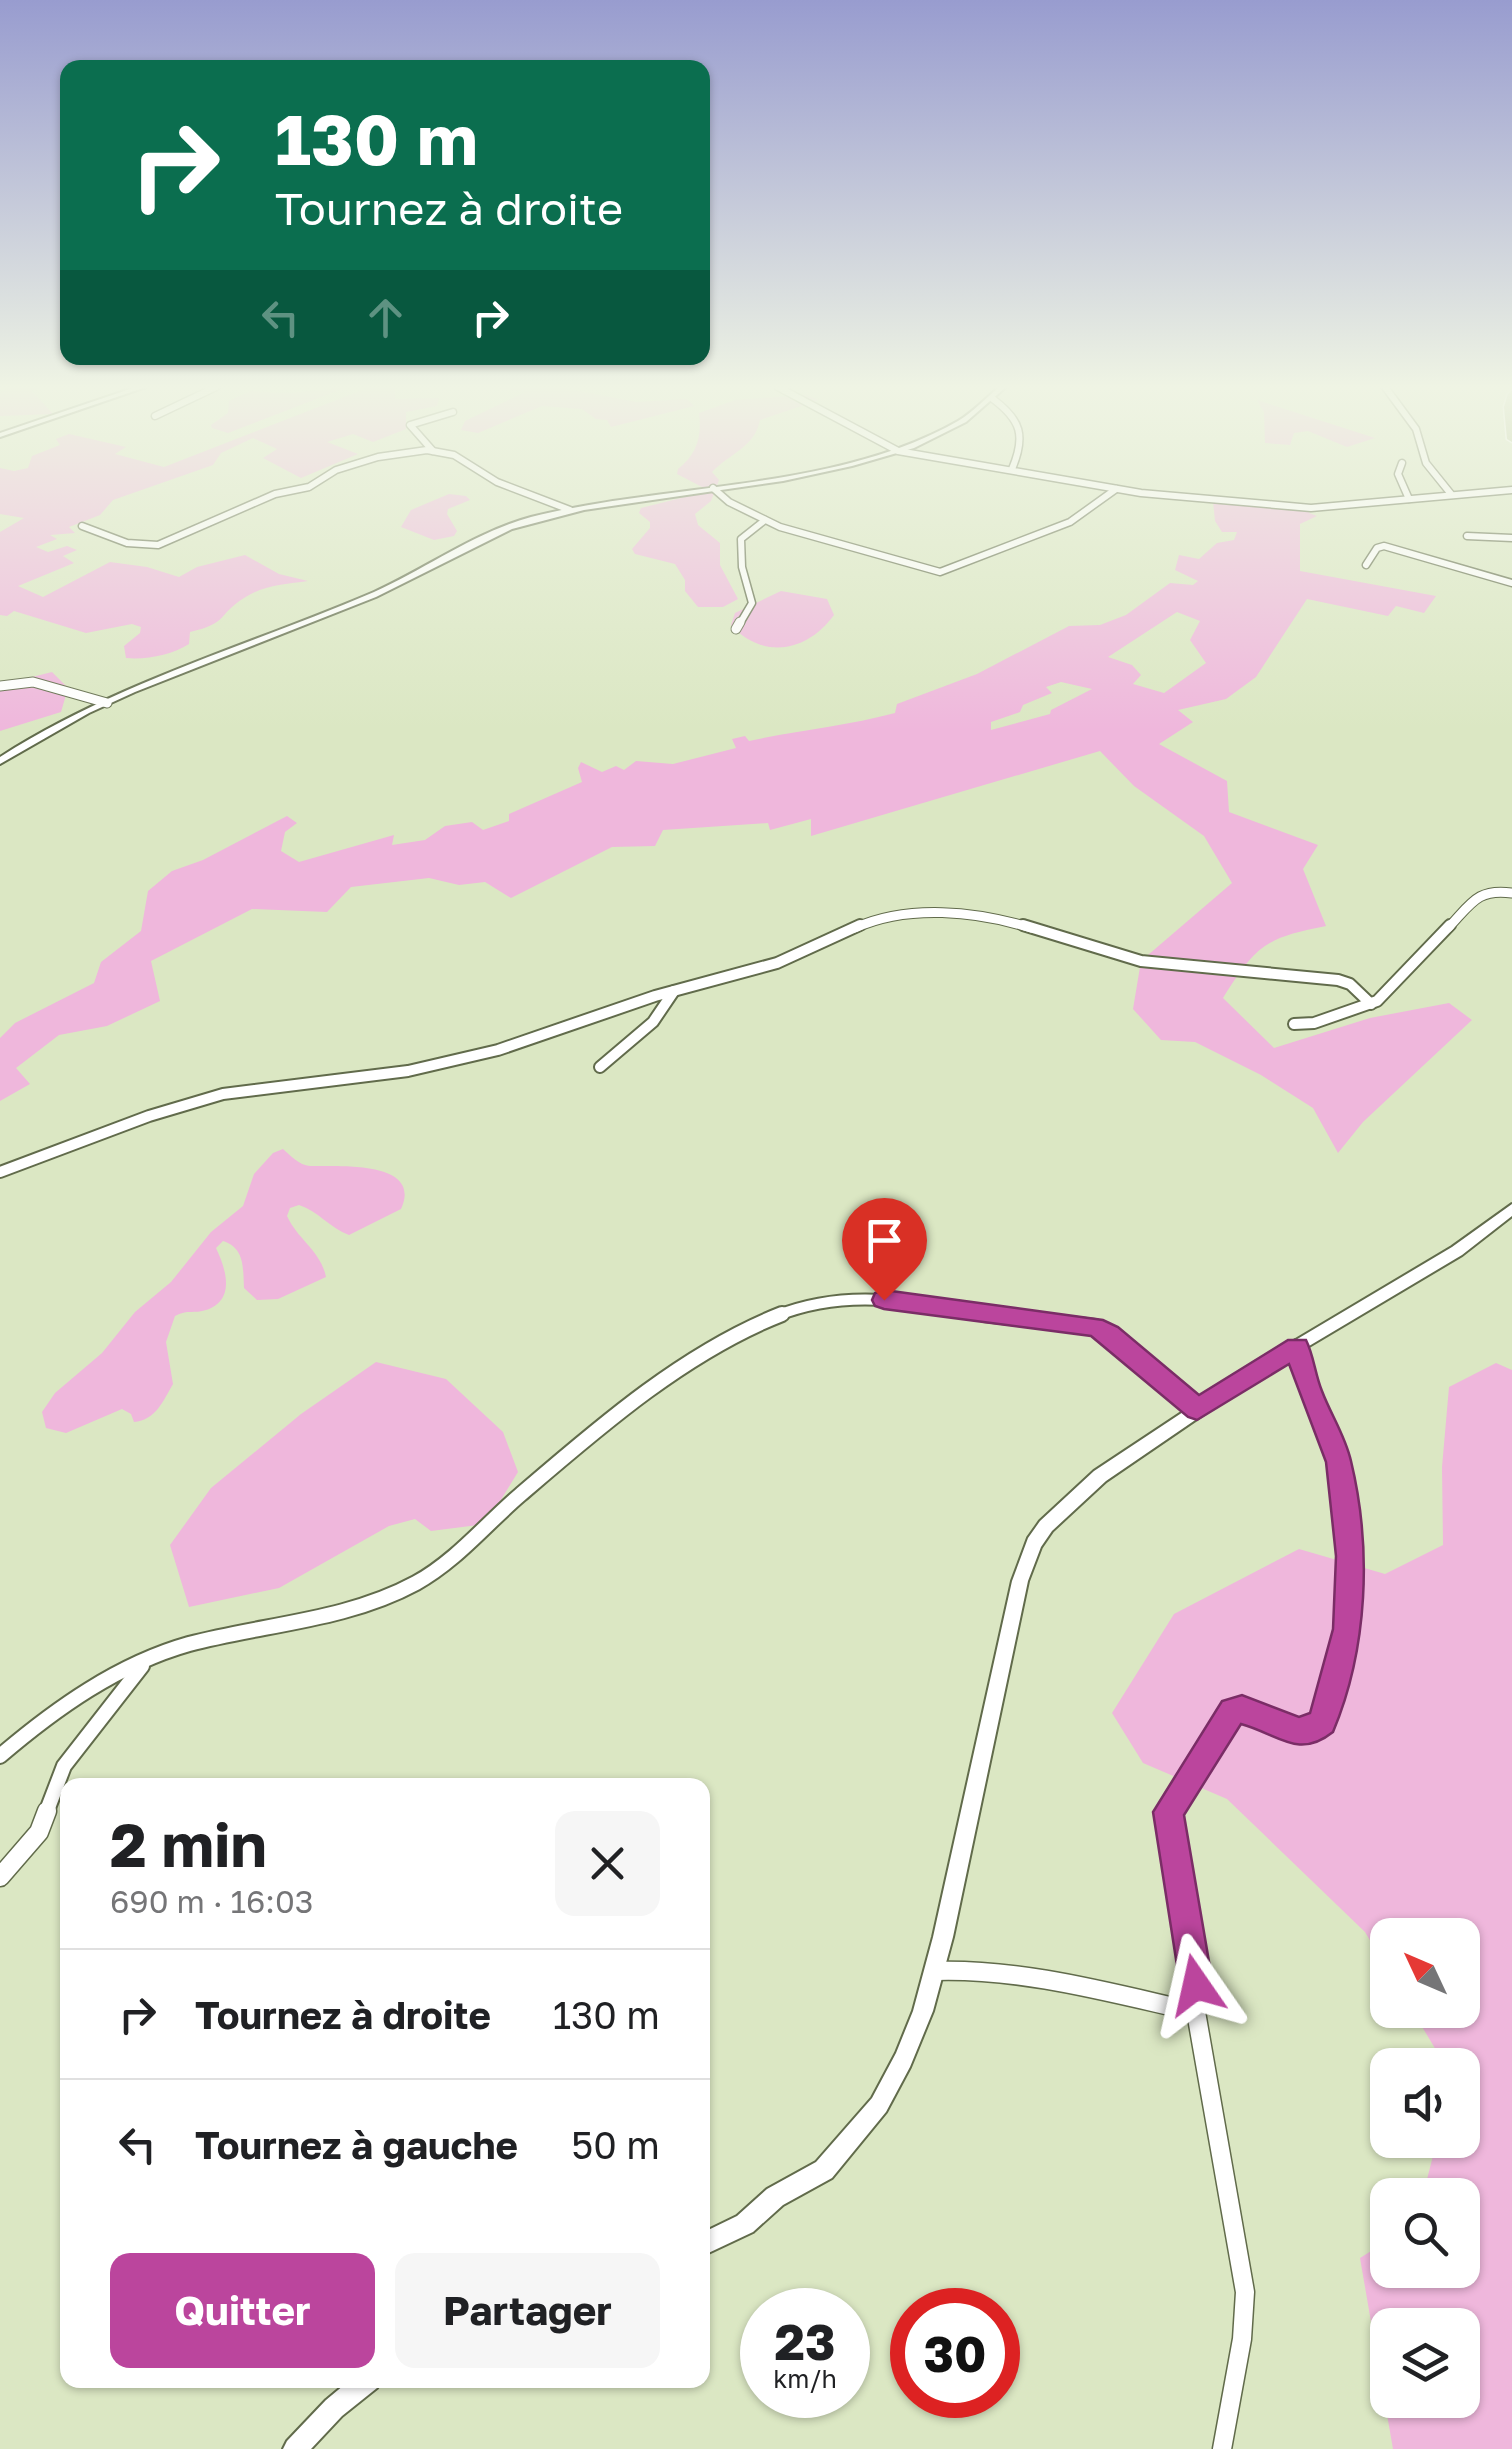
<!DOCTYPE html>
<html lang="fr">
<meta charset="utf-8">
<style>
body{margin:0;font-family:"Golos Text",sans-serif;background:#f6f6f6;color:#202124;height:100vh;display:flex;flex-direction:column;font-size:38px;white-space:nowrap}
*{box-sizing:border-box;margin:0}
p{font-size:32px;color:#757577}
.icon{flex:none;width:55px;height:55px;fill:none;stroke:currentColor;stroke-width:2;stroke-linecap:round;stroke-linejoin:round}
.map{position:relative;flex:1;overflow:hidden}
.sheet{position:absolute;left:60px;top:1778px;width:650px;height:610px;display:flex;flex-direction:column;background:#fff;border-radius:20px;box-shadow:0 2px 8px #0004}
.sheet>*{flex:none}
.top-card{position:absolute;left:60px;top:60px;width:650px;height:305px;border-radius:20px;box-shadow:0 2px 8px #0004;background:#0b6e4f;color:#fff;overflow:hidden}
.needle{width:65px;rotate:314deg}
.controls{position:absolute;left:1370px;top:1918px;display:grid;gap:20px}
.controls a{display:grid;place-items:center;width:110px;height:110px;border-radius:20px;background:#fff;box-shadow:0 2px 8px #0004;font-size:50px}
.speed{position:absolute;left:740px;top:2288px;display:flex;gap:20px;font-size:50px;font-weight:700;text-align:center}
.speed>*{display:grid;place-content:center;width:130px;height:130px;border-radius:50%;background:#fff;box-shadow:0 2px 8px #0004;line-height:1}
.speed small{font-size:25px;font-weight:400}
.speed .limit{border:15px solid #d22;background:#fff;color:#111}
.pin{position:absolute;display:grid;place-items:center;width:85px;height:85px;color:#fff;margin:-102px -42px;border-radius:50% 50% 50% 0;rotate:-45deg;box-shadow:0 0 10px #0007}
.pin .icon{rotate:45deg}
.me{position:absolute;width:110px;margin:-55px;rotate:349deg;stroke-linejoin:round;filter:drop-shadow(0 0 8px #0008)}
.turn{display:flex;align-items:center;gap:35px;height:210px;padding:0 50px;font-size:45px}
.turn .icon{width:130px;height:130px;stroke-width:2.5}
.turn b{display:block;font-size:70px;line-height:85px}
.lanes{display:flex;align-items:center;height:95px;padding:0 50px;background:#0003;justify-content:center;gap:50px;direction:ltr}
.lanes .off{opacity:.35}
.round{display:grid;place-items:center;flex:none;width:105px;height:105px;border-radius:20px;background:#f6f6f6}
.head{display:flex;align-items:center;justify-content:space-between;height:170px;padding:0 50px}
h1{font-size:60px;font-weight:700;line-height:75px}
.primary-button{display:flex;gap:20px;margin-top:auto;padding:20px 50px}
.primary-button a{flex:1;height:115px;border-radius:20px;background:#bb459d;color:#fff;font-size:40px;font-weight:700;line-height:115px;text-align:center}
.primary-button a+a{background:#f6f6f6;color:#202124}
ul{padding:0;list-style:none}
li{display:flex;align-items:center;gap:30px;height:130px;padding:0 50px;border-top:2px solid #e0e0e0}
li div{flex:1}
li b{display:block;font-size:38px}
li em{font-style:normal}
.map>svg:first-child{display:block}
.green{fill:#efb7dc;fill-rule:evenodd}
.lines{fill:none;stroke-linecap:round;stroke-linejoin:round}
.minor-far4-casing{stroke:#616b4b;stroke-width:9}
.minor-far3-casing{stroke:#616b4b;stroke-width:11}
.minor-far2-casing{stroke:#616b4b;stroke-width:14}
.minor-far1-casing{stroke:#616b4b;stroke-width:18}
.minor-casing{stroke:#616b4b;stroke-width:21}
.tertiary-casing{stroke:#616b4b;stroke-width:4}
.primary-casing{stroke:#fff;stroke-width:3}
.minor-far4{stroke:#fff;stroke-width:6}
.minor-far3{stroke:#fff;stroke-width:9}
.minor-far2{stroke:#fff;stroke-width:10}
.minor-far1{stroke:#fff;stroke-width:14}
.minor{stroke:#fff;stroke-width:18}
.tertiary{fill:#fff;fill-rule:evenodd}
.primary{fill:#b6c296;fill-rule:evenodd}
.route{fill:#bb459d;stroke:#7a2d66;stroke-width:2.5}
</style>
<div class="map">
<svg width="1512" height="2449" viewBox="0 0 1512 2449">
<rect width="100%" height="100%" fill="#dbe7c3"/>
<g class="green">
<path d="M 8,387 L 43,387 L 32,391 L 53,414 L 0,416 L 0,393 Z"/>
<path d="M 347,387 L 228,433 L 212,428 L 211,425 L 228,413 L 229,401 L 250,391 L 288,393 Z"/>
<path d="M 370,387 L 395,387 L 395,399 L 439,398 L 437,406 L 406,412 L 406,429 L 373,442 L 353,434 L 327,442 L 358,454 L 301,478 L 263,458 L 277,449 L 253,438 L 221,453 L 213,465 L 113,500 L 100,515 L 69,527 L 75,533 L 50,535 L 57,539 L 36,547 L 48,552 L 67,546 L 77,550 L 63,556 L 74,563 L 18,586 L 43,597 L 110,562 L 147,567 L 179,577 L 197,567 L 245,555 L 279,574 L 308,581 C 286,584 264,585 244,598 C 217,615 229,623 190,632 L 189,644 C 172,655 146,660 126,658 L 124,646 L 140,633 L 141,627 L 132,624 L 86,633 L 14,611 L 7,616 L 0,615 L 0,532 L 24,518 L 0,514 L 0,468 L 14,471 L 28,468 L 32,456 L 60,445 L 56,439 L 69,434 L 126,447 L 115,454 L 164,467 Z"/>
<path d="M 491,387 L 559,387 L 636,402 L 687,399 L 694,406 L 611,427 L 607,420 L 596,419 L 582,409 L 542,406 L 478,433 L 461,430 L 465,421 L 525,392 Z"/>
<path d="M 805,395 L 819,400 L 760,420 C 755,447 729,454 712,472 L 719,480 L 711,501 L 695,514 L 698,525 L 720,543 L 720,565 L 738,599 L 723,607 L 698,607 L 685,591 L 685,580 L 675,564 L 635,554 L 632,549 L 650,528 L 650,522 L 639,513 L 641,508 L 693,495 L 704,488 L 677,474 L 678,469 C 697,454 702,437 699,413 L 735,400 Z"/>
<path d="M 1257,400 L 1375,438 L 1347,447 L 1308,431 L 1294,433 L 1290,445 L 1265,443 L 1264,412 Z"/>
<path d="M 449,494 L 466,496 L 470,500 L 448,509 L 447,514 L 457,531 L 454,536 L 434,540 L 401,527 L 411,510 Z"/>
<path d="M 1213,501 L 1311,509 L 1309,513 L 1317,516 L 1300,524 L 1300,571 L 1436,596 L 1424,613 L 1396,606 L 1388,616 L 1307,599 L 1256,677 L 1226,699 L 1178,710 L 1193,722 L 1159,744 L 1227,781 L 1229,812 L 1318,845 L 1303,869 L 1326,926 C 1264,938 1256,946 1223,998 L 1274,1048 L 1370,1018 L 1449,1003 L 1472,1020 L 1363,1122 L 1338,1153 L 1313,1108 L 1261,1075 L 1195,1042 L 1161,1040 L 1133,1009 L 1141,961 L 1232,883 L 1204,836 L 1134,786 L 1100,751 L 811,836 L 811,819 L 770,830 L 768,823 L 663,830 L 655,846 L 612,847 L 511,898 L 485,882 L 459,885 L 429,878 L 351,887 L 327,912 L 252,909 L 151,961 L 160,1001 L 107,1026 L 59,1035 L 16,1068 L 30,1084 L 0,1101 L 0,1038 L 15,1023 L 94,983 L 101,962 L 141,931 L 148,891 L 172,871 L 203,860 L 287,816 L 297,823 L 285,832 L 281,851 L 299,862 L 394,835 L 392,845 L 425,840 L 445,826 L 472,822 L 483,830 L 509,821 L 509,814 L 582,782 L 578,768 L 581,762 L 602,772 L 616,766 L 624,770 L 636,761 L 673,764 L 736,748 L 732,739 L 745,736 L 749,741 C 799,730 847,726 895,713 L 897,704 L 977,674 L 1069,626 L 1100,625 L 1126,615 L 1170,583 L 1193,585 L 1198,581 L 1175,570 L 1179,555 L 1199,559 L 1217,543 L 1234,540 L 1237,532 L 1222,532 L 1215,521 ZM 1177,612 L 1200,621 L 1190,640 L 1206,663 L 1164,693 L 1133,684 L 1141,675 L 1132,665 L 1108,657 ZM 1061,682 L 1092,689 L 1051,710 L 1050,714 L 991,730 L 991,722 L 1020,712 L 1023,705 L 1052,693 L 1046,687 Z"/>
<path d="M 781,591 L 827,599 L 834,615 C 807,652 763,660 731,625 L 735,613 Z"/>
<path d="M 52,672 L 68,688 L 61,712 L 0,731 L 0,685 Z"/>
<path d="M 283,1149 C 291,1156 299,1165 310,1166 C 333,1167 424,1159 401,1209 L 349,1235 C 330,1228 318,1211 299,1205 L 290,1208 L 287,1216 C 298,1240 321,1251 326,1277 L 278,1299 L 257,1300 L 244,1288 C 243,1268 245,1248 223,1241 L 216,1248 C 226,1269 236,1300 206,1310 C 195,1314 187,1309 175,1316 L 166,1342 L 173,1384 C 163,1401 156,1420 134,1422 L 131,1414 L 122,1409 L 66,1433 L 46,1428 L 42,1412 L 55,1393 L 102,1353 L 135,1312 L 171,1282 L 211,1232 L 243,1206 L 254,1174 L 273,1153 Z"/>
<path d="M 376,1362 L 446,1379 L 503,1432 L 518,1472 L 486,1524 L 431,1531 L 415,1519 L 389,1526 L 279,1588 L 189,1607 L 170,1545 L 211,1488 L 301,1414 Z"/>
<path d="M 1496,1363 L 1512,1370 L 1512,2449 L 1393,2449 L 1360,2258 L 1387,2241 L 1388,2270 L 1462,2270 L 1462,2195 L 1423,2195 L 1437,2140 L 1462,2140 L 1462,2065 L 1445,2065 L 1412,2010 L 1462,2010 L 1462,1935 L 1388,1935 L 1387,1969 L 1365,1932 L 1227,1799 L 1143,1763 L 1112,1713 L 1174,1614 L 1299,1549 L 1385,1574 L 1443,1545 L 1442,1467 L 1449,1387 ZM 1388,2325 L 1462,2325 L 1462,2400 L 1388,2400 Z"/>
</g>
<g class="lines">
<g class="minor-far4-casing">
<g id="minor-far4">
<path d="M 778,387 L 898,451 L 1141,493 L 1311,508 L 1512,490"/>
<path d="M 1385,387 L 1416,429 L 1426,463 L 1451,494"/>
<path d="M 993,399 C 1021,420 1026,436 1012,469"/>
<path d="M 155,416 L 216,387"/>
<path d="M 433,451 L 410,425 L 453,412"/>
<path d="M 1402,463 L 1398,474 L 1409,499"/>
<path d="M 713,488 L 729,502 L 780,527 L 940,572 L 1070,522 L 1116,489"/>
<path d="M 82,526 L 127,543 L 158,545 L 275,494 L 309,487 L 336,470 L 378,457 L 427,450 L 454,455 L 497,482 L 570,510"/>
<path d="M 1467,536 L 1512,538"/>
<path d="M 1366,565 L 1377,548 L 1384,546 L 1512,583"/>
<path d="M 739,625 L 752,603 L 742,567 L 741,539 L 765,520"/>
</g>
</g>
<g class="minor-far3-casing">
<g id="minor-far3">
<path d="M 736,629 L 740,622"/>
<path d="M 0,686 L 33,682 L 107,703"/>
<path d="M 855,928 C 908,904 976,911 1031,928"/>
<path d="M 1448,928 C 1471,904 1477,888 1512,893"/>
</g>
</g>
<g class="minor-far2-casing">
<g id="minor-far2">
<path d="M 1023,925 L 1141,961 L 1338,980 L 1350,984 L 1371,1004"/>
<path d="M 1294,1024 L 1314,1023 L 1377,1001 L 1450,925"/>
<path d="M 600,1067 L 653,1022 L 674,991"/>
<path d="M 0,1172 L 149,1116 L 223,1094 L 408,1071 L 498,1050 L 655,996 L 777,963 L 860,925"/>
<path d="M 776,1316 C 857,1284 924,1307 1007,1316"/>
</g>
</g>
<g class="minor-far1-casing">
<g id="minor-far1">
<path d="M 984,1314 L 1095,1327 L 1109,1334 L 1197,1409"/>
<path d="M 0,1756 C 55,1709 118,1664 189,1644 C 264,1624 346,1621 416,1583 C 456,1561 486,1524 520,1495 C 599,1427 685,1352 782,1314"/>
<path d="M 46,1813 L 64,1766 L 142,1666"/>
<path d="M 1170,1813 L 1232,1711 L 1251,1712 L 1309,1732 C 1359,1693 1353,1521 1339,1463 C 1333,1438 1318,1416 1309,1392 C 1304,1377 1301,1362 1297,1347"/>
</g>
</g>
<g class="minor-casing">
<g id="minor">
<path d="M 1171,1811 L 1167,1818 L 1196,1985 L 1196,2012 L 1245,2292 L 1242,2339 L 1222,2449"/>
<path d="M 0,1877 L 39,1832 L 47,1811"/>
<path d="M 934,1971 C 1022,1968 1111,1993 1196,2012"/>
</g>
</g>
<g class="tertiary-casing">
<g id="tertiary">
<path d="M 136,387 L 146,387 L 0,437 L 0,433 Z"/>
<path d="M 999,387 L 1006,387 L 966,422 L 914,448 L 852,466 L 783,481 L 584,510 L 512,529 L 376,597 L 135,692 L 89,713 L 0,764 L 0,757 C 117,682 248,646 374,592 C 427,568 475,532 531,517 C 666,483 836,491 958,421 C 973,412 986,398 999,387 Z"/>
<path d="M 1512,1204 L 1512,1216 L 1462,1255 L 1267,1371 L 1106,1481 L 1052,1531 L 1041,1547 L 1028,1581 L 953,1937 L 933,2011 L 910,2067 L 886,2112 L 832,2178 L 783,2205 L 753,2232 L 702,2256 L 702,2233 L 737,2216 L 767,2189 L 816,2162 L 872,2098 L 896,2053 L 913,2011 L 933,1937 L 1012,1581 L 1028,1538 L 1040,1521 L 1094,1471 L 1257,1363 L 1452,1247 Z"/>
<path d="M 350,2380 L 381,2380 L 377,2388 L 342,2416 L 311,2449 L 283,2449 L 287,2441 L 326,2400 Z"/>
</g>
</g>
<g class="primary-casing">
<path id="primary" d="M 1512,391 L 1512,442 L 1507,439 L 1504,407 L 1508,394 Z"/>
</g>
<use href="#minor-far4" class="minor-far4"/>
<use href="#minor-far3" class="minor-far3"/>
<use href="#minor-far2" class="minor-far2"/>
<use href="#minor-far1" class="minor-far1"/>
<use href="#minor" class="minor"/>
<use href="#tertiary" class="tertiary"/>
<use href="#primary" class="primary"/>
</g>
<linearGradient id="sky" x2="0" y2="1"><stop stop-color="#989ccf"/><stop offset="0.53" stop-color="#eff4e4"/><stop offset="1" stop-color="#eff4e4" stop-opacity="0"/></linearGradient>
<rect width="1512" height="730" fill="url(#sky)"/>
<path class="route" d="M 884,1290 L 1103,1320 L 1118,1327 L 1199,1395 L 1288,1340 L 1306,1340 C 1314,1356 1315,1374 1322,1391 C 1331,1415 1345,1435 1351,1461 C 1372,1548 1368,1649 1333,1732 C 1298,1760 1278,1734 1241,1724 L 1184,1815 L 1213,1985 L 1208,1997 L 1196,2002 L 1185,1997 L 1180,1985 L 1153,1812 L 1222,1701 L 1242,1695 L 1299,1717 L 1310,1713 L 1333,1629 L 1336,1556 L 1326,1462 L 1289,1364 L 1197,1420 L 1188,1417 L 1091,1336 L 884,1309 L 875,1306 L 872,1300 L 875,1293 Z"/>
</svg>
<div class="controls">
<a><svg class="needle" viewBox="-14 -14 28 28"><path d="M0-13l5 13h-10z" fill="#e53935"/><path d="M0 13l5-13h-10z" fill="#757577"/></svg></a>
<a><svg class="icon" aria-label="sound" viewBox="0 0 24 24"><path d="M4 9h4l5-4v14l-5-4H4zM17 9q2 3 0 6"/></svg></a>
<a><svg class="icon" aria-label="search" viewBox="0 0 24 24"><circle cx="10" cy="10" r="6"/><path d="M15 15l6 6"/></svg></a>
<a><svg class="icon" aria-label="layers" viewBox="0 0 24 24"><path d="M12 4l9 5-9 5-9-5zM3 14l9 5 9-5"/></svg></a>
</div>
<div class="speed"><div>23<small>km/h</small></div><div class="limit">30</div></div>
<div class="pin" style="left:884px;top:1300px;background:#d93025"><svg class="icon" aria-label="arrive" viewBox="0 0 24 24"><path d="M6 21V4h12l-3 4 3 4H6"/></svg></div>
<svg class="me" style="left:1196px;top:1985px" viewBox="-20 -20 40 40"><path d="M0-17L14 15 0 8-14 15z" fill="#bb459d" stroke="#fff" stroke-width="4"/></svg>
<div class="top-card">
<div class="turn"><svg class="icon" aria-label="right" viewBox="0 0 24 24"><path d="M7 20v-9h11M14 6l5 5-5 5"/></svg><div><b>130 m</b>Tournez à droite</div></div>
<div class="lanes"><svg class="icon off" aria-label="left" viewBox="0 0 24 24"><path d="M17 20v-9H6M10 6l-5 5 5 5"/></svg><svg class="icon off" aria-label="ahead" viewBox="0 0 24 24"><path d="M12 20V5M6 11l6-6 6 6"/></svg><svg class="icon" aria-label="right" viewBox="0 0 24 24"><path d="M7 20v-9h11M14 6l5 5-5 5"/></svg></div>
</div>
<section class="sheet">
<div class="head"><div><h1>2 min</h1><p>690 m · 16:03</p></div><a class="round"><svg class="icon" aria-label="close" viewBox="0 0 24 24"><path d="M6 6l12 12M18 6L6 18"/></svg></a></div>
<ul>
<li><svg class="icon" aria-label="right" viewBox="0 0 24 24"><path d="M7 20v-9h11M14 6l5 5-5 5"/></svg><div><b>Tournez à droite</b></div><em>130 m</em></li>
<li><svg class="icon" aria-label="left" viewBox="0 0 24 24"><path d="M17 20v-9H6M10 6l-5 5 5 5"/></svg><div><b>Tournez à gauche</b></div><em>50 m</em></li>
</ul>
<div class="primary-button"><a>Quitter</a><a>Partager</a></div>
</section>
</div>
